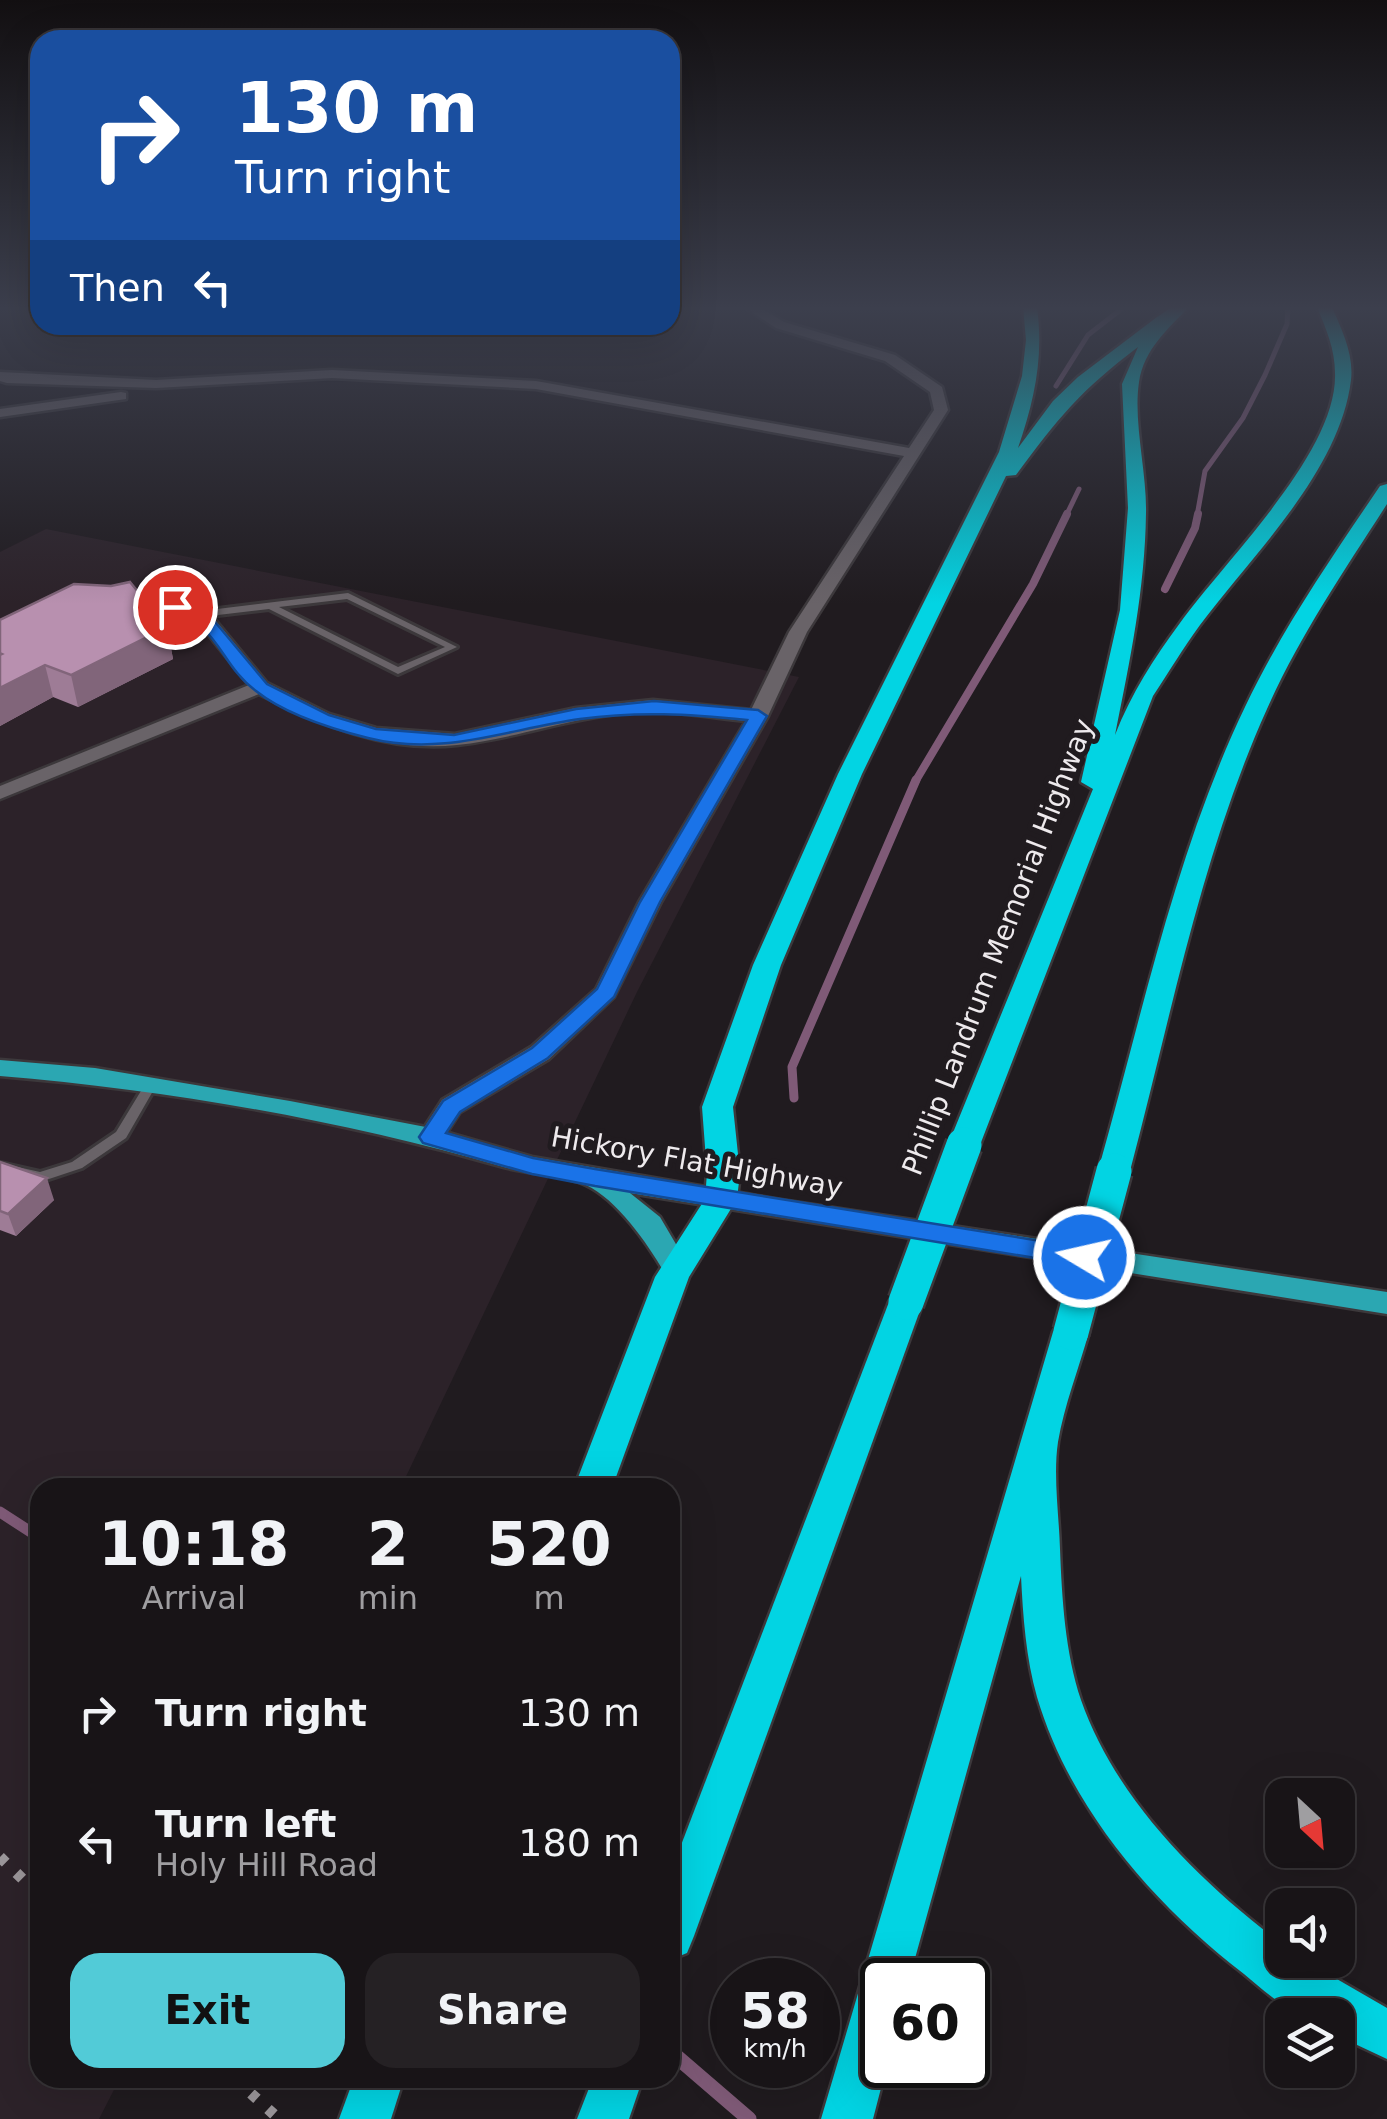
<!DOCTYPE html>
<style>
body{margin:0;font-family:"DejaVu Sans",sans-serif;background:#252124;color:#f1f3f6;height:100vh;display:flex;flex-direction:column;font-size:38px;white-space:nowrap}
*{box-sizing:border-box;margin:0}
p{font-size:32px;color:#9f9ea1}
.icon{flex:none;width:55px;height:55px;fill:none;stroke:currentColor;stroke-width:2;stroke-linecap:round;stroke-linejoin:round}
.map{position:relative;flex:1;overflow:hidden}
.details{position:absolute;left:30px;top:1478px;width:650px;height:610px;display:flex;flex-direction:column;background:#181417;border-radius:30px;box-shadow:0 10px 40px #0002,0 0 0 2px #363336}
.details>*{flex:none}
.hud{position:absolute;left:30px;top:30px;width:650px;height:305px;border-radius:30px;box-shadow:0 10px 40px #0002,0 0 0 2px #363336;background:#1a4fa0;color:#fff;overflow:hidden}
.needle{width:65px;rotate:154deg}
.buttons{position:absolute;left:1265px;top:1778px;display:grid;gap:20px}
.buttons a{display:grid;place-items:center;width:90px;height:90px;border-radius:20px;background:#181417;box-shadow:0 10px 40px #0002,0 0 0 2px #363336;font-size:50px}
.speed{position:absolute;left:710px;top:1958px;display:flex;gap:20px;font-size:50px;font-weight:700;text-align:center}
.speed>*{display:grid;place-content:center;width:130px;height:130px;border-radius:50%;background:#181417;box-shadow:0 10px 40px #0002,0 0 0 2px #363336;line-height:1}
.speed small{font-size:25px;font-weight:400}
.speed .limit{border:5px solid #111;border-radius:15px;background:#fff;color:#111}
.pin{position:absolute;display:grid;place-items:center;width:85px;height:85px;color:#fff;margin:-42px;border:5px solid #fff;border-radius:50%;box-shadow:0 2px 10px #0007}
.me{position:absolute;width:110px;margin:-55px;rotate:279deg;stroke-linejoin:round;filter:drop-shadow(0 0 8px #0008)}
.turn{display:flex;align-items:center;gap:35px;height:210px;padding:0 40px;font-size:45px}
.turn .icon{width:130px;height:130px;stroke-width:2.5}
.turn b{display:block;font-size:70px;line-height:85px}
.then{display:flex;align-items:center;height:95px;padding:0 40px;background:#0003;gap:20px;font-size:38px}
.eta{display:flex;justify-content:space-evenly;align-items:center;height:170px;text-align:center}
.eta b{font-size:60px;font-weight:700;line-height:70px}
.primary-button{display:flex;gap:20px;margin-top:auto;padding:20px 40px}
.primary-button a{flex:1;height:115px;border-radius:30px;background:#52cbd7;color:#111;font-size:40px;font-weight:700;line-height:115px;text-align:center}
.primary-button a+a{background:#252124;color:#f1f3f6}
ul{padding:0;list-style:none}
li{display:flex;align-items:center;gap:30px;height:130px;padding:0 40px}
li div{flex:1}
li b{display:block;font-size:38px}
li em{font-style:normal}
.map>svg:first-child{display:block}
.built{fill:#2c2229}
.lines{fill:none;stroke-linecap:round;stroke-linejoin:round}
.stream-far4{stroke:#7f5a77;stroke-width:5}
.stream-far3{stroke:#7f5a77;stroke-width:8}
.stream-far2{stroke:#7f5a77;stroke-width:9}
.stream-far1{stroke:#7f5a77;stroke-width:11}
.stream{stroke:#7f5a77;stroke-width:15}
.service-casing{stroke:#3c383b;stroke-width:6}
.minor-casing{stroke:#3c383b;stroke-width:5}
.primary-casing{stroke:#3c383b;stroke-width:5}
.motorway-casing{stroke:#3c383b;stroke-width:5}
.service{fill:#696368;fill-rule:evenodd}
.minor{fill:#696368;fill-rule:evenodd}
.primary{fill:#2ba7b2;fill-rule:evenodd}
.motorway{fill:#02d4e3;fill-rule:evenodd}
.rail{stroke:#9c979b;stroke-width:11;stroke-dasharray:8 15;stroke-linecap:butt}
.motorway-bridge-casing{stroke:#3c383b;stroke-width:40;stroke-linecap:butt}
.motorway-bridge{stroke:#02d4e3;stroke-width:35}
.wall{fill:#9e7c96}
.shaded-wall{fill:#81657a}
.building{fill:#b890af;stroke:#81657a;stroke-width:2.5}
.route{fill:#1a73e8;stroke:#114b97;stroke-width:2.5}
.labels{text-anchor:middle;dominant-baseline:central;stroke-width:10;stroke-linejoin:round;paint-order:stroke}
.street-label{font-size:28px;fill:#eeeaed;stroke:#201b1f}
</style>
<div class="map">
<svg width="1387" height="2119" viewBox="0 0 1387 2119">
<rect width="100%" height="100%" fill="#201b1f"/>
<path class="built" d="M 46,529 L 799,677 L 637,992 L 401,1487 L 40,1488 L 40,2078 L 120,2078 L 99,2119 L 0,2119 L 0,552 Z"/>
<g class="lines">
<g class="stream-far4">
<path d="M 1056,386 L 1088,335 L 1124,307"/>
<path d="M 1066,516 L 1079,489"/>
<path d="M 1197,516 L 1205,471 L 1243,418 L 1265,375 L 1287,324 L 1288,307"/>
</g>
<g class="stream-far3">
<path d="M 1165,589 L 1195,528 L 1198,514"/>
<path d="M 915,782 L 1033,584 L 1067,514"/>
</g>
<path class="stream-far2" d="M 794,1098 L 792,1067 L 916,780"/>
<path class="stream-far1" d="M 0,1512 L 40,1538"/>
<path class="stream" d="M 670,2051 L 749,2119"/>
<g class="service-casing">
<g id="service">
<path d="M 348,593 L 457,647 L 398,674 L 269,609 L 201,617 L 197,614 L 201,611 ZM 347,599 L 445,647 L 398,667 L 279,607 Z"/>
<path d="M 151,1080 L 157,1084 L 126,1138 L 82,1168 L 40,1182 L 0,1173 L 0,1163 L 40,1172 L 72,1162 L 116,1132 L 147,1081 Z"/>
</g>
</g>
<g class="minor-casing">
<g id="minor">
<path d="M 744,307 L 759,307 L 784,322 L 895,355 L 942,387 L 948,410 L 807,632 L 768,716 L 661,902 L 614,997 L 549,1059 L 460,1112 L 440,1143 L 422,1143 L 418,1137 L 442,1100 L 531,1047 L 596,989 L 639,902 L 746,721 C 715,718 684,712 654,712 C 586,711 523,738 457,745 C 388,753 319,724 259,694 L 0,799 L 0,786 L 249,685 L 195,618 L 148,605 L 108,601 L 108,593 L 149,595 L 207,610 L 267,683 L 329,714 L 376,728 L 455,734 L 576,708 L 653,700 L 751,710 L 789,632 L 904,456 L 536,389 L 332,378 L 156,388 L 7,383 L 0,381 L 0,372 L 156,380 L 332,370 L 536,381 L 909,448 L 934,410 L 930,392 L 885,361 L 776,328 Z"/>
<path d="M 121,392 L 126,393 L 126,399 L 0,417 L 0,409 Z"/>
</g>
</g>
<g class="primary-casing">
<path id="primary" d="M 0,1060 L 95,1068 L 290,1101 L 431,1128 L 532,1157 L 781,1200 L 1387,1292 L 1387,1314 L 630,1193 L 660,1217 L 690,1268 L 686,1275 L 666,1275 C 649,1246 618,1200 586,1185 C 566,1175 528,1174 504,1167 C 341,1120 169,1090 0,1076 Z"/>
</g>
<g class="motorway-casing">
<g id="motorway">
<path d="M 1023,307 L 1037,307 C 1044,358 1034,401 1018,448 L 1053,401 L 1078,377 L 1157,317 L 1172,307 L 1189,307 C 1168,329 1144,349 1139,382 C 1133,422 1147,472 1146,513 C 1145,589 1130,661 1115,735 C 1131,694 1154,658 1180,623 C 1225,560 1338,452 1335,373 C 1335,349 1326,329 1317,307 L 1332,307 C 1342,330 1354,355 1351,380 C 1340,471 1253,554 1200,625 C 1183,648 1169,672 1153,696 L 980,1145 L 975,1152 L 964,1156 L 953,1152 L 948,1145 L 1093,789 L 1081,782 L 1120,610 L 1128,508 L 1122,384 L 1138,347 C 1081,390 1058,418 1016,475 L 1006,476 L 862,774 L 781,965 L 733,1107 L 740,1173 L 737,1199 L 689,1277 L 612,1488 L 574,1488 L 655,1277 L 705,1199 L 707,1173 L 702,1107 L 753,965 L 838,774 L 999,452 L 1022,376 L 1026,340 Z"/>
<path d="M 1387,484 L 1387,504 C 1344,571 1299,637 1267,709 C 1201,855 1171,1017 1130,1171 L 1125,1179 L 1114,1182 L 1103,1179 L 1098,1171 C 1142,1016 1175,853 1245,707 C 1282,629 1332,557 1380,486 Z"/>
<path d="M 906,1289 L 918,1293 L 923,1302 L 694,1936 L 687,1953 L 670,1960 L 670,1874 L 889,1302 L 894,1293 Z"/>
<path d="M 1071,1319 L 1084,1323 L 1089,1332 C 1079,1368 1064,1406 1058,1442 C 1053,1475 1059,1515 1060,1549 C 1062,1599 1065,1652 1081,1700 C 1116,1800 1200,1882 1282,1944 L 1282,1960 L 1304,1960 L 1387,2008 L 1387,2059 L 1338,2036 L 1338,2015 C 1326,2015 1310,2018 1300,2014 C 1280,2006 1260,1987 1244,1974 C 1153,1904 1070,1808 1037,1697 C 1026,1658 1023,1617 1021,1576 L 909,1980 L 882,1980 L 882,2065 L 887,2065 L 873,2119 L 821,2119 L 1053,1332 L 1058,1323 Z"/>
<path d="M 354,2078 L 404,2078 L 391,2119 L 339,2119 Z"/>
<path d="M 593,2078 L 643,2078 L 629,2119 L 577,2119 Z"/>
</g>
</g>
<use href="#service" class="service"/>
<use href="#minor" class="minor"/>
<use href="#primary" class="primary"/>
<use href="#motorway" class="motorway"/>
<g class="rail">
<path d="M 0,1857 L 40,1896"/>
<path d="M 234,2078 L 279,2119"/>
</g>
<g class="motorway-bridge-casing">
<g id="motorway-bridge">
<path d="M 906,1302 L 964,1145"/>
<path d="M 1071,1332 L 1114,1171"/>
</g>
</g>
<use href="#motorway-bridge" class="motorway-bridge"/>
</g>
<g class="wall">
<path d="M 111,586 L 167,627 L 173,659 L 78,707 L 53,697 L 0,726 L 0,620 Z"/>
<path d="M 0,1162 L 54,1200 L 16,1236 L 0,1230 Z"/>
</g>
<g class="shaded-wall">
<path d="M 167,627 L 173,659 L 78,707 L 71,675 Z"/>
<path d="M 45,665 L 53,697 L 0,726 L 0,688 Z"/>
<path d="M 47,1178 L 54,1200 L 16,1236 L 8,1214 Z"/>
</g>
<g class="building">
<path d="M 130,582 L 167,627 L 71,675 L 45,665 L 0,688 L 0,655 L 2,654 L 0,653 L 0,620 L 74,584 L 111,586 Z"/>
<path d="M 0,1162 L 47,1178 L 8,1214 L 0,1211 Z"/>
</g>
<linearGradient id="sky" x2="0" y2="1"><stop stop-color="#120f11"/><stop offset="0.51" stop-color="#3c3f4d"/><stop offset="1" stop-color="#3c3f4d" stop-opacity="0"/></linearGradient>
<rect width="1387" height="604" fill="url(#sky)"/>
<path class="route" d="M 175,602 L 206,611 L 267,684 L 329,715 L 376,729 L 454,735 L 576,709 L 654,701 L 758,710 L 767,716 L 660,902 L 614,997 L 548,1058 L 460,1112 L 446,1133 L 533,1158 L 595,1169 L 1084,1248 L 1093,1250 L 1097,1257 L 1093,1263 L 1084,1266 L 595,1186 L 532,1174 L 423,1143 L 419,1137 L 443,1101 L 532,1048 L 597,989 L 640,902 L 747,720 C 688,714 639,711 580,719 C 508,729 442,757 368,738 C 332,729 286,715 256,691 C 219,664 220,624 169,611 L 169,604 Z"/>
<g class="labels">
<g class="street-label">
<text transform="translate(998 947) rotate(-69)">Phillip Landrum Memorial Highway</text>
<text transform="translate(697 1162) rotate(10)">Hickory Flat Highway</text>
</g>
</g>
</svg>
<div class="buttons">
<a><svg class="needle" viewBox="-14 -14 28 28"><path d="M0-13l5 13h-10z" fill="#e53935"/><path d="M0 13l5-13h-10z" fill="#9f9ea1"/></svg></a>
<a><svg class="icon" aria-label="sound" viewBox="0 0 24 24"><path d="M4 9h4l5-4v14l-5-4H4zM17 9q2 3 0 6"/></svg></a>
<a><svg class="icon" aria-label="layers" viewBox="0 0 24 24"><path d="M12 4l9 5-9 5-9-5zM3 14l9 5 9-5"/></svg></a>
</div>
<div class="speed"><div>58<small>km/h</small></div><div class="limit">60</div></div>
<div class="pin" style="left:175px;top:607px;background:#d93025"><svg class="icon" aria-label="arrive" viewBox="0 0 24 24"><path d="M6 21V4h12l-3 4 3 4H6"/></svg></div>
<svg class="me" style="left:1084px;top:1257px" viewBox="-20 -20 40 40"><circle r="17" fill="#1a73e8" stroke="#fff" stroke-width="3"/><path d="M0-11L8 9 0 5-8 9z" fill="#fff"/></svg>
<div class="hud">
<div class="turn"><svg class="icon" aria-label="right" viewBox="0 0 24 24"><path d="M7 20v-9h11M14 6l5 5-5 5"/></svg><div><b>130 m</b>Turn right</div></div>
<div class="then">Then<svg class="icon" aria-label="left" viewBox="0 0 24 24"><path d="M17 20v-9H6M10 6l-5 5 5 5"/></svg></div>
</div>
<section class="details">
<div class="eta">
<div><b>10:18</b><p>Arrival</p></div>
<div><b>2</b><p>min</p></div>
<div><b>520</b><p>m</p></div>
</div>
<ul>
<li><svg class="icon" aria-label="right" viewBox="0 0 24 24"><path d="M7 20v-9h11M14 6l5 5-5 5"/></svg><div><b>Turn right</b></div><em>130 m</em></li>
<li><svg class="icon" aria-label="left" viewBox="0 0 24 24"><path d="M17 20v-9H6M10 6l-5 5 5 5"/></svg><div><b>Turn left</b><p>Holy Hill Road</p></div><em>180 m</em></li>
</ul>
<div class="primary-button"><a>Exit</a><a>Share</a></div>
</section>
</div>
